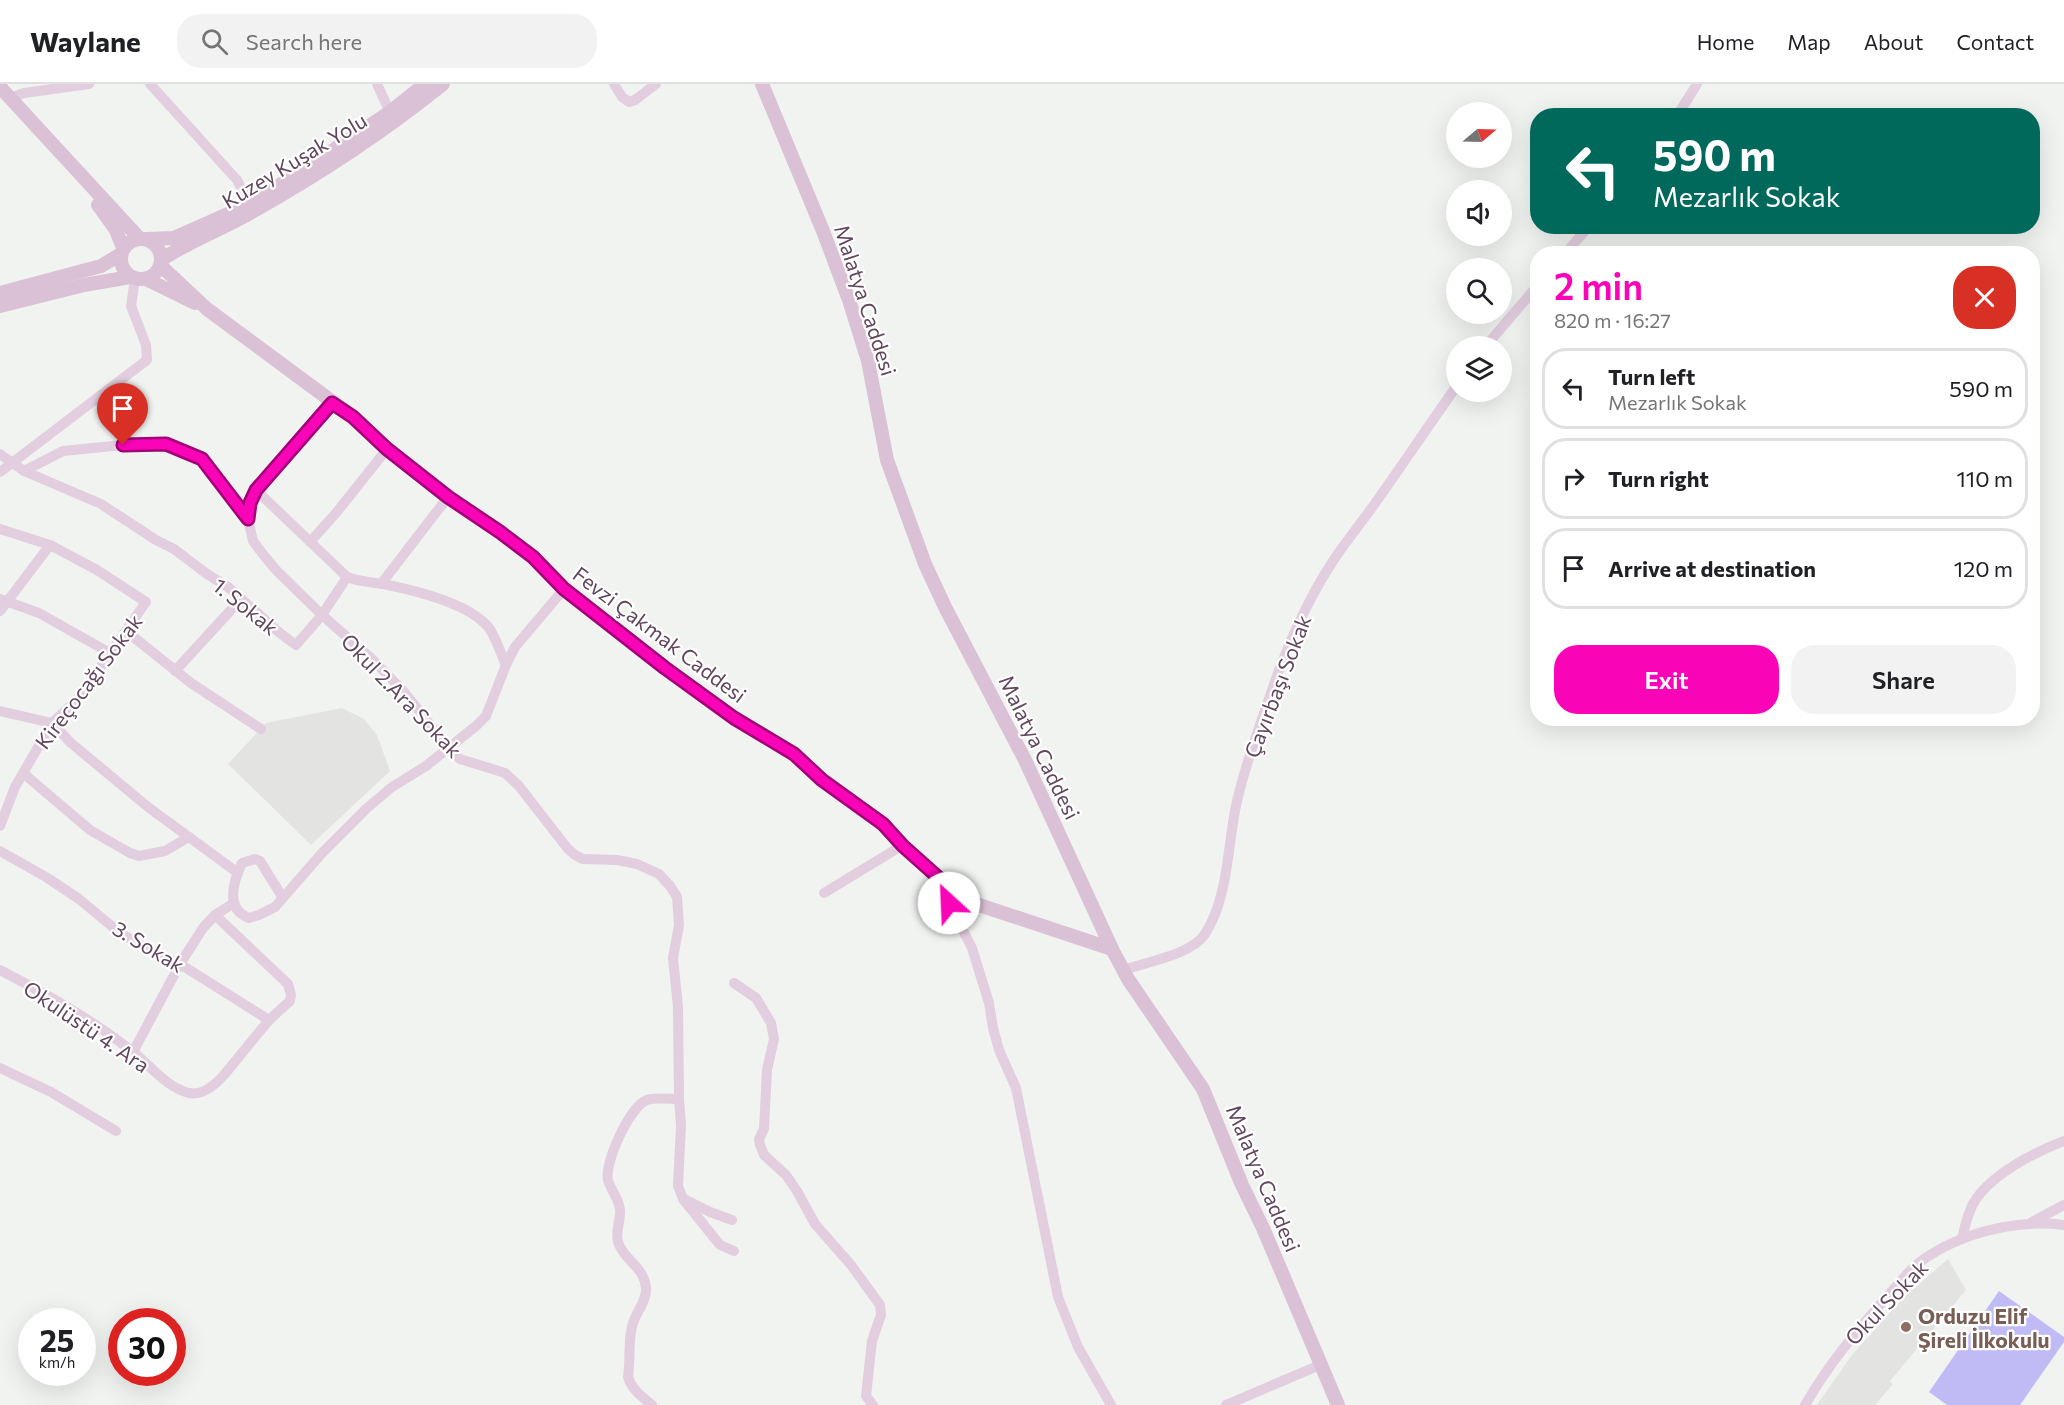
<!DOCTYPE html>
<meta charset="utf-8">
<style>
body{margin:0;font-family:Commissioner,sans-serif;background:#f2f2f2;color:#202124;height:100vh;display:flex;flex-direction:column;font-size:22px;white-space:nowrap}
*{box-sizing:border-box;margin:0}
p{font-size:20px;color:#757577}
.icon{flex:none;width:33px;height:33px;fill:none;stroke:currentColor;stroke-width:2;stroke-linecap:round;stroke-linejoin:round}
.map{position:relative;flex:1;overflow:hidden}
.sheet{position:absolute;left:1530px;top:162px;width:510px;height:480px;display:flex;flex-direction:column;background:#fff;border-radius:24px;box-shadow:0 6px 24px #0002}
.sheet>*{flex:none}
.guide{position:absolute;left:1530px;top:24px;width:510px;height:126px;border-radius:24px;box-shadow:0 6px 24px #0002;background:#00695c;color:#fff;overflow:hidden}
.needle{width:39px;rotate:71deg}
.fabs{position:absolute;left:1446px;top:18px;display:grid;gap:12px}
.fabs a{display:grid;place-items:center;width:66px;height:66px;border-radius:50%;background:#fff;box-shadow:0 6px 24px #0002;font-size:30px}
.speed{position:absolute;left:18px;top:1224px;display:flex;gap:12px;font-size:30px;font-weight:700;text-align:center}
.speed>*{display:grid;place-content:center;width:78px;height:78px;border-radius:50%;background:#fff;box-shadow:0 6px 24px #0002;line-height:1}
.speed small{font-size:15px;font-weight:400}
.speed .limit{border:9px solid #d22;background:#fff;color:#111}
.pin{position:absolute;display:grid;place-items:center;width:51px;height:51px;color:#fff;margin:-62px -26px;border-radius:50% 50% 50% 0;rotate:-45deg;box-shadow:0 0 6px #0007}
.pin .icon{rotate:45deg}
.me{position:absolute;width:66px;margin:-33px;rotate:335deg;stroke-linejoin:round;filter:drop-shadow(0 0 4px #0008)}
.turn{display:flex;align-items:center;gap:21px;height:126px;padding:0 24px;font-size:27px}
.turn .icon{width:78px;height:78px;stroke-width:2.5}
.turn b{display:block;font-size:42px;line-height:51px}
.round{display:grid;place-items:center;flex:none;width:63px;height:63px;border-radius:24px;background:#f2f2f2}
.head{display:flex;align-items:center;justify-content:space-between;height:102px;padding:0 24px}
h1{font-size:36px;font-weight:600;line-height:45px;color:#fa04b7}
.cta{display:flex;gap:12px;margin-top:auto;padding:12px 24px}
.cta a{flex:1;height:69px;border-radius:24px;background:#fa04b7;color:#fff;font-size:24px;font-weight:600;line-height:69px;text-align:center}
.cta a+a{background:#f2f2f2;color:#202124}
ul{padding:0;list-style:none}
li{display:flex;align-items:center;gap:18px;height:81px;margin:0 12px 9px;padding:0 12px;border:3px solid #e0e0e0;border-radius:24px}
li div{flex:1}
li b{display:block;font-size:22px}
li em{font-style:normal}
header{display:flex;align-items:center;gap:36px;box-sizing:border-box;height:84px;padding:0 30px;background:#fff;border-bottom:2px solid #e0e0e0}
header strong{font-size:28px}
nav{display:flex;gap:33px;margin-inline-start:auto;font-size:21px}
.search{width:420px;height:54px;background:#f2f2f2;display:flex;align-items:center;gap:15px;box-sizing:border-box;padding:0 21px;border-radius:24px;color:#757577;font-size:22px}
.map>svg:first-child{display:block}
.education{fill:#e3e4e1}
.green{fill:#c0bbf5}
.lines{fill:none;stroke-linecap:round;stroke-linejoin:round}
.street{stroke:#e2cedf;stroke-width:10}
.secondary{stroke:#dbc1d5;stroke-width:14}
.route-casing{stroke:#a20377;stroke-width:15}
.route{stroke:#fa04b7;stroke-width:10}
.education-dot{fill:#8d6e63;stroke:#fff;stroke-width:2}
.labels{text-anchor:middle;dominant-baseline:central;stroke-width:4.5;stroke-linejoin:round;paint-order:stroke}
.street-label{font-size:21px;fill:#61465c;stroke:#fff}
.education-label{font-size:21px;font-weight:bold;fill:#785e54;stroke:#fff;text-anchor:start}
</style>
<header>
<strong>Waylane</strong>
<div class="search"><svg class="icon" aria-label="search" viewBox="0 0 24 24"><circle cx="10" cy="10" r="6"/><path d="M15 15l6 6"/></svg>Search here</div>
<nav><a>Home</a><a>Map</a><a>About</a><a>Contact</a></nav>
</header>
<div class="map">
<svg width="2064" height="1321" viewBox="0 0 2064 1321">
<rect width="100%" height="100%" fill="#f1f3f0"/>
<g class="education">
<path d="M 342,624 L 364,635 L 377,651 L 390,687 L 311,761 L 228,680 L 266,639 Z"/>
<path d="M 1948,1175 L 1966,1206 L 1890,1297 L 1893,1300 L 1875,1321 L 1817,1321 L 1852,1271 L 1903,1214 Z"/>
</g>
<path class="green" d="M 1999,1207 L 2064,1253 L 2064,1258 L 2020,1321 L 1947,1321 L 1929,1308 Z"/>
<g class="lines">
<g class="street">
<path d="M 150,0 L 237,96 L 249,119"/>
<path d="M 377,0 L 392,33"/>
<path d="M 614,0 L 622,13 L 629,18 L 635,16 L 656,0"/>
<path d="M 10,14 L 24,9 L 89,0"/>
<path d="M 1677,32 L 1697,0"/>
<path d="M 1565,170 L 1589,142"/>
<path d="M 1486,262 L 1538,201"/>
<path d="M 332,319 L 256,406 L 251,419 L 248,435 L 253,457 L 262,469 L 276,486 L 322,531 L 373,576 L 405,609 L 448,663 L 460,675 L 505,689 L 519,702 L 568,765 L 575,771 L 583,775 L 617,776 L 637,780 L 659,790 L 670,802 L 677,813 L 679,841 L 673,874 L 678,923 L 679,1015 L 681,1041 L 678,1102 L 683,1115 L 720,1161 L 734,1167"/>
<path d="M 0,370 L 24,387 L 101,420 L 156,456 L 174,465 L 207,490 L 228,503 L 281,550 L 296,561 L 322,531 L 347,493"/>
<path d="M 24,387 L 63,367 L 123,361 L 166,360 L 202,375 L 248,435"/>
<path d="M 0,388 L 147,276 L 146,261 L 131,222 L 135,195"/>
<path d="M 256,406 L 347,493 C 360,498 370,498 383,500 C 413,506 474,520 491,547 C 497,557 501,570 506,581"/>
<path d="M 0,445 L 50,461 L 97,486 L 146,518 L 79,614 L 52,639 L 15,703 L 0,742"/>
<path d="M 310,458 L 336,429 L 387,365"/>
<path d="M 381,500 L 448,413"/>
<path d="M 0,515 L 39,529 L 110,569"/>
<path d="M 0,527 L 50,461"/>
<path d="M 126,547 L 191,599 L 261,645"/>
<path d="M 175,587 L 241,515"/>
<path d="M 0,627 L 52,639 L 71,659 L 148,723 L 238,789"/>
<path d="M 23,689 L 90,746 L 130,769 L 139,772 L 165,767 L 189,753"/>
<path d="M 0,767 L 46,793 L 79,815 L 120,849 L 157,870 L 180,880 L 269,936"/>
<path d="M 940,795 L 949,819 L 972,864 L 989,919 L 993,944 L 999,966 L 1016,1004 L 1058,1213 L 1078,1263 L 1111,1321"/>
<path d="M 824,809 L 903,761"/>
<path d="M 283,814 L 260,777 L 255,775 L 242,779 C 234,796 224,825 249,834 L 259,831 L 275,823 L 322,769 L 367,724 L 392,703 L 426,682 L 476,642 L 486,632 L 506,581 L 515,563 L 564,505"/>
<path d="M 0,886 C 46,910 93,936 133,968 C 151,982 166,1003 189,1009 C 203,1012 216,1000 224,991 L 269,936 L 290,917 L 291,911 L 288,900 L 215,831"/>
<path d="M 1123,886 C 1147,878 1191,871 1205,850 C 1230,811 1227,756 1238,713 C 1247,675 1261,638 1274,600 C 1289,558 1308,515 1333,477 C 1346,457 1362,438 1376,418 C 1403,380 1429,341 1456,303"/>
<path d="M 734,899 L 756,914 L 771,939 L 774,955 L 767,986 L 764,1045 L 759,1055 L 760,1061 L 764,1071 L 786,1091 L 797,1107 L 815,1140 L 851,1181 L 880,1221 L 881,1231 L 872,1257 L 866,1312 L 873,1321"/>
<path d="M 133,968 L 180,880 L 203,844 L 215,831 L 234,819"/>
<path d="M 0,984 L 51,1008 L 116,1047"/>
<path d="M 686,1116 L 710,1128 L 732,1136"/>
<path d="M 2032,1138 L 2064,1121"/>
<path d="M 1962,1155 C 1965,1143 1967,1131 1973,1120 C 1989,1091 2035,1068 2064,1057"/>
<path d="M 652,1321 C 642,1313 632,1306 628,1293 C 631,1274 627,1251 635,1234 C 639,1225 647,1214 646,1204 C 644,1182 624,1177 618,1158 C 615,1146 621,1137 620,1126 C 619,1114 611,1107 608,1096 C 604,1079 630,1022 647,1016 C 655,1013 669,1015 679,1015"/>
<path d="M 1226,1321 L 1320,1281"/>
<path d="M 1805,1321 C 1829,1280 1854,1250 1885,1215 C 1896,1203 1907,1188 1920,1178 C 1959,1149 2016,1135 2064,1141"/>
</g>
<g class="secondary">
<path d="M 762,0 L 823,147 L 849,216 L 868,277 L 887,376 L 925,480 L 945,523 L 1025,676 L 1112,865 L 1128,895 L 1203,1005 L 1242,1101 L 1263,1144 L 1338,1321"/>
<path d="M 0,3 L 140,155"/>
<path d="M 98,121 L 116,146 L 123,164"/>
<circle cx="141" cy="175" r="20"/>
<path d="M 146,155 L 174,154 L 235,127 L 290,95 L 390,28 L 425,0"/>
<path d="M 161,176 C 189,157 221,146 250,129 C 318,91 382,49 443,0"/>
<path d="M 160,181 L 207,225 L 353,333 L 387,365 L 448,413 L 500,448 L 533,473 L 564,505 L 665,584 L 734,634 L 794,670 L 822,696 L 883,740 L 903,762 L 940,795 L 976,820 L 1112,865"/>
<path d="M 146,195 L 195,219"/>
<path d="M 0,209 L 101,182 L 121,170"/>
<path d="M 0,222 L 84,201 L 130,193"/>
</g>
</g>
<g class="lines">
<g class="route-casing">
<path id="route" d="M 123,361 L 166,360 L 202,375 L 248,435 L 250,419 L 256,406 L 332,319 L 353,333 L 387,365 L 448,413 L 500,448 L 533,473 L 564,505 L 665,584 L 734,634 L 794,670 L 822,696 L 883,740 L 903,762 L 940,795 L 949,819"/>
</g>
<use href="#route" class="route"/>
</g>
<circle class="education-dot" cx="1906" cy="1243" r="6"/>
<g class="labels">
<g class="street-label">
<text transform="translate(294 76) rotate(-31)">Kuzey Kuşak Yolu</text>
<text transform="translate(866 216) rotate(72)">Malatya Caddesi</text>
<text transform="translate(246 522) rotate(39)">1. Sokak</text>
<text transform="translate(660 550) rotate(37)">Fevzi Çakmak Caddesi</text>
<text transform="translate(88 597) rotate(-53)">Kireçocağı Sokak</text>
<text transform="translate(1277 602) rotate(-69)">Çayırbaşı Sokak</text>
<text transform="translate(402 611) rotate(46)">Okul 2.Ara Sokak</text>
<text transform="translate(1040 663) rotate(64)">Malatya Caddesi</text>
<text transform="translate(149 862) rotate(31)">3. Sokak</text>
<text transform="translate(87 942) rotate(34)">Okulüstü 4. Ara</text>
<text transform="translate(1264 1094) rotate(67)">Malatya Caddesi</text>
<text transform="translate(1886 1218) rotate(-46)">Okul Sokak</text>
</g>
<g class="education-label">
<text x="1918" y="1231">Orduzu Elif<tspan x="1918" dy="24">Şireli İlkokulu</tspan></text>
</g>
</g>
</svg>
<div class="fabs">
<a><svg class="needle" viewBox="-14 -14 28 28"><path d="M0-13l5 13h-10z" fill="#e53935"/><path d="M0 13l5-13h-10z" fill="#757577"/></svg></a>
<a><svg class="icon" aria-label="sound" viewBox="0 0 24 24"><path d="M4 9h4l5-4v14l-5-4H4zM17 9q2 3 0 6"/></svg></a>
<a><svg class="icon" aria-label="search" viewBox="0 0 24 24"><circle cx="10" cy="10" r="6"/><path d="M15 15l6 6"/></svg></a>
<a><svg class="icon" aria-label="layers" viewBox="0 0 24 24"><path d="M12 4l9 5-9 5-9-5zM3 14l9 5 9-5"/></svg></a>
</div>
<div class="speed"><div>25<small>km/h</small></div><div class="limit">30</div></div>
<div class="pin" style="left:123px;top:361px;background:#d93025"><svg class="icon" aria-label="arrive" viewBox="0 0 24 24"><path d="M6 21V4h12l-3 4 3 4H6"/></svg></div>
<svg class="me" style="left:949px;top:819px" viewBox="-20 -20 40 40"><circle r="19" fill="#fff"/><path d="M0-13L10 11 0 6-10 11z" fill="#fa04b7"/></svg>
<div class="guide">
<div class="turn"><svg class="icon" aria-label="left" viewBox="0 0 24 24"><path d="M17 20v-9H6M10 6l-5 5 5 5"/></svg><div><b>590 m</b>Mezarlık Sokak</div></div>
</div>
<section class="sheet">
<div class="head"><div><h1>2 min</h1><p>820 m · 16:27</p></div><a class="round" style="background:#d93025;color:#fff"><svg class="icon" aria-label="close" viewBox="0 0 24 24"><path d="M6 6l12 12M18 6L6 18"/></svg></a></div>
<ul>
<li><svg class="icon" aria-label="left" viewBox="0 0 24 24"><path d="M17 20v-9H6M10 6l-5 5 5 5"/></svg><div><b>Turn left</b><p>Mezarlık Sokak</p></div><em>590 m</em></li>
<li><svg class="icon" aria-label="right" viewBox="0 0 24 24"><path d="M7 20v-9h11M14 6l5 5-5 5"/></svg><div><b>Turn right</b></div><em>110 m</em></li>
<li><svg class="icon" aria-label="arrive" viewBox="0 0 24 24"><path d="M6 21V4h12l-3 4 3 4H6"/></svg><div><b>Arrive at destination</b></div><em>120 m</em></li>
</ul>
<div class="cta"><a>Exit</a><a>Share</a></div>
</section>
</div>
